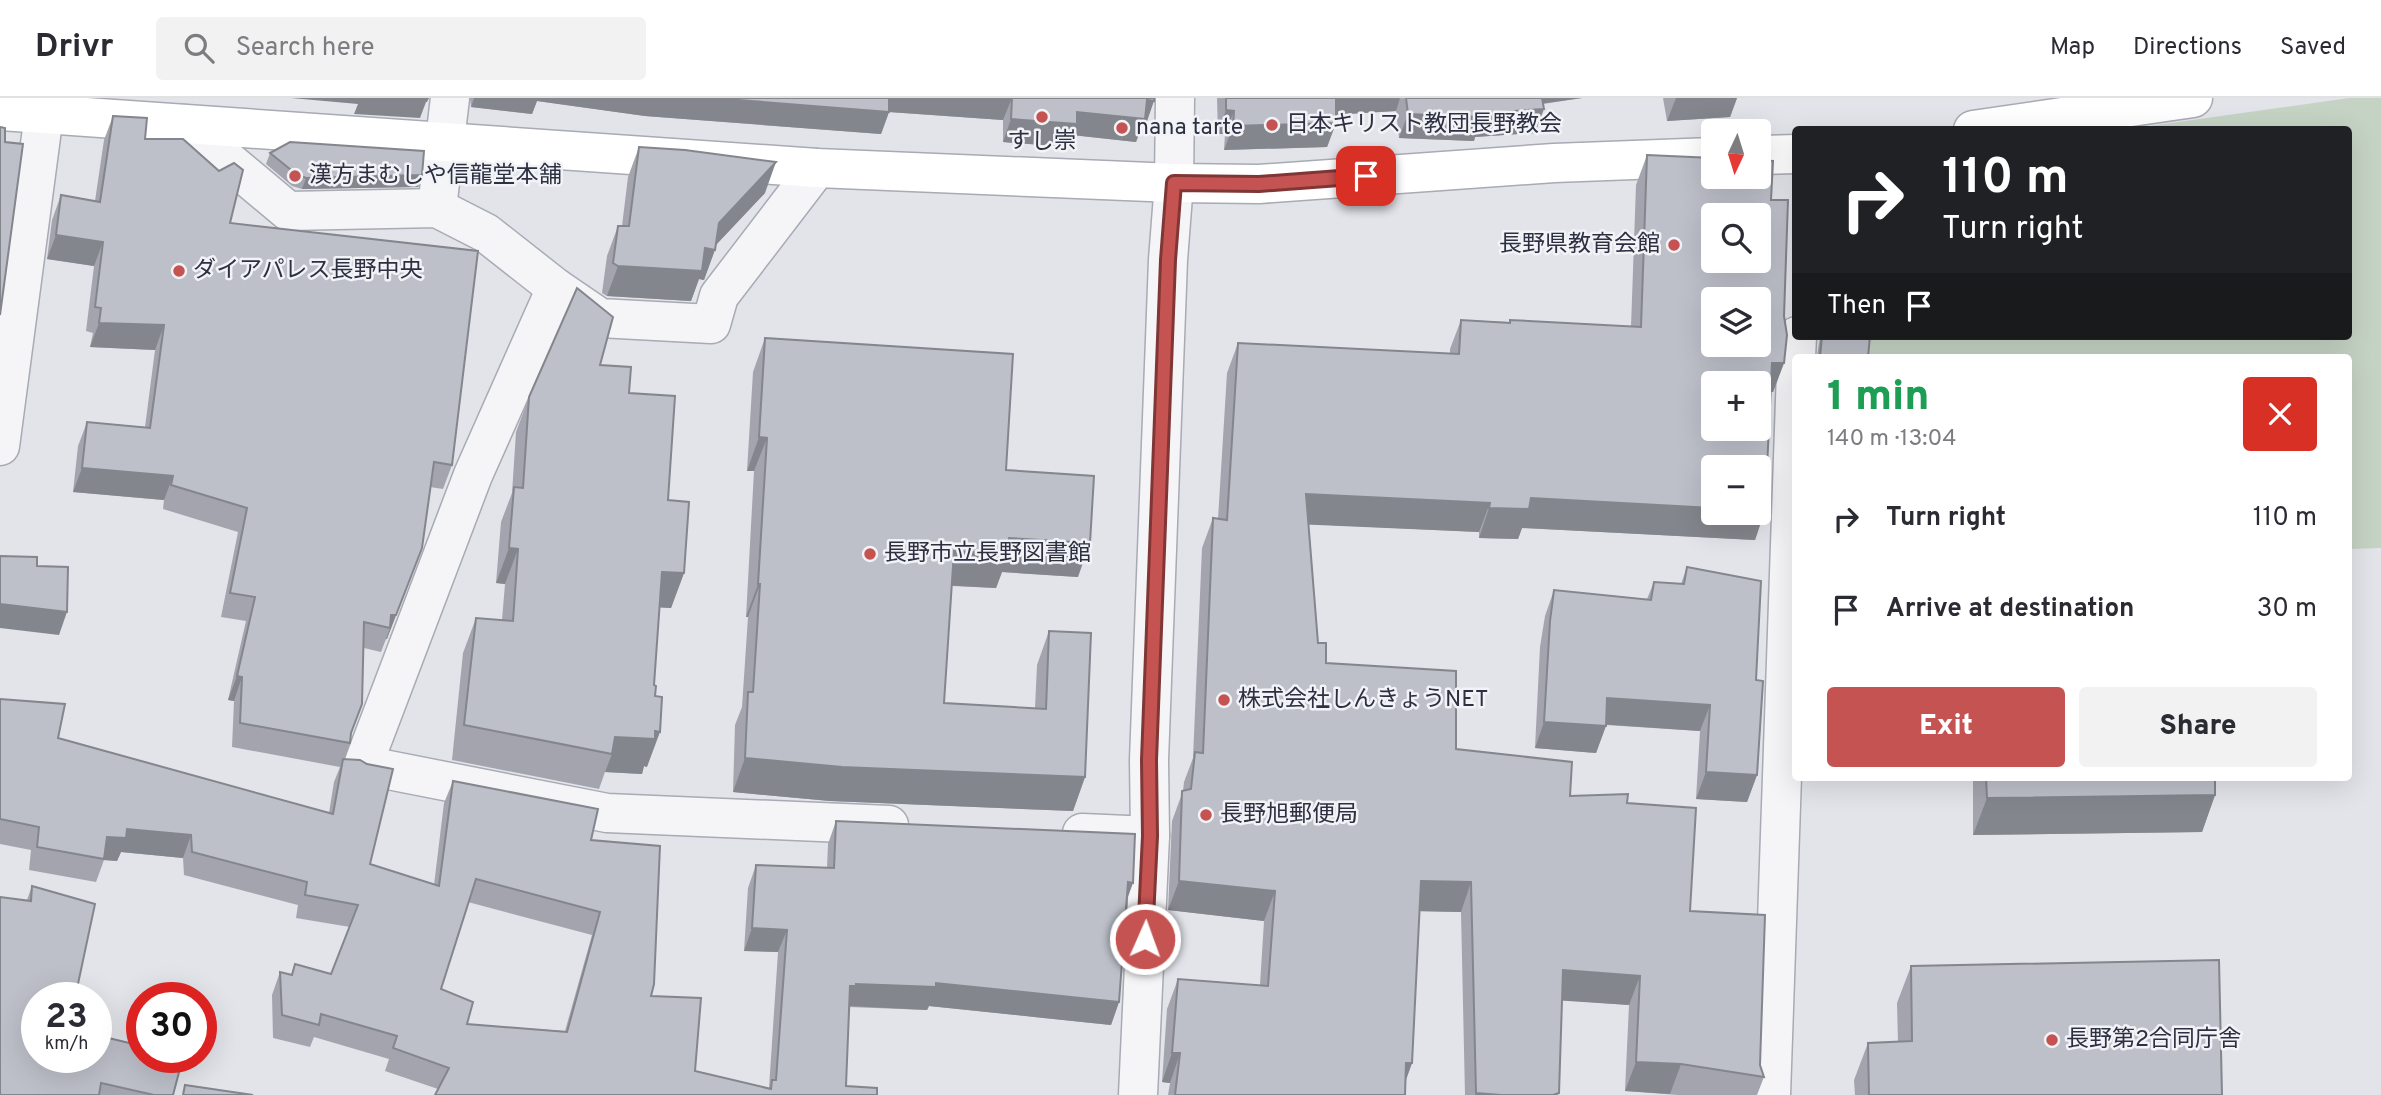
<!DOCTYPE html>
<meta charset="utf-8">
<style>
body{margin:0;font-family:Overpass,"Noto Sans JP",sans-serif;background:#f2f2f3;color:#2b2b33;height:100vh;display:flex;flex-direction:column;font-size:26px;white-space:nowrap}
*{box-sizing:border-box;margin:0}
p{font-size:23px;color:#7c7c81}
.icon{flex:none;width:38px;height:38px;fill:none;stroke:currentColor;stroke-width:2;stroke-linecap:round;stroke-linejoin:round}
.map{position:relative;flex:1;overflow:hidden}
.drawer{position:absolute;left:1792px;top:256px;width:560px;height:427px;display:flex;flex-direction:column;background:#fff;border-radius:7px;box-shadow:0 7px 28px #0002}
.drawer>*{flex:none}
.guide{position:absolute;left:1792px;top:28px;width:560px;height:214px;border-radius:7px;box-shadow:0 7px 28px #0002;background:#202124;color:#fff;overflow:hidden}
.needle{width:46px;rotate:184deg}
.tools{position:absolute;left:1701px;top:21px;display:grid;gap:14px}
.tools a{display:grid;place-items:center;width:70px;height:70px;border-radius:7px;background:#fff;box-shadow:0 7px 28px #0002;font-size:35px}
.speed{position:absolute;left:21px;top:884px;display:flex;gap:14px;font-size:35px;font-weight:700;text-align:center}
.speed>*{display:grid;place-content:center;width:91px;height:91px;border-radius:50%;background:#fff;box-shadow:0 7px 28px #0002;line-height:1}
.speed small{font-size:18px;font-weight:400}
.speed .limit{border:10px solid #d22;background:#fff;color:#111}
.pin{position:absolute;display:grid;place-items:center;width:60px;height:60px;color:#fff;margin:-30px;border-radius:14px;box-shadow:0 4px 10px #0006}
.me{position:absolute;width:77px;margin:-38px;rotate:2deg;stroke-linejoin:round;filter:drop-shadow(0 0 5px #0008)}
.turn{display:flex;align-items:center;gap:24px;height:147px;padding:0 35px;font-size:32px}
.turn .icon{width:91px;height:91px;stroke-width:2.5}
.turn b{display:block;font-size:49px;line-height:60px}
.then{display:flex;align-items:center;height:66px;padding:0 35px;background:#0003;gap:14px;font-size:26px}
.round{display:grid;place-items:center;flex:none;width:74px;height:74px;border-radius:7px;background:#f2f2f3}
.headline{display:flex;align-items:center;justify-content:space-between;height:119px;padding:0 35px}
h1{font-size:42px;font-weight:800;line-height:52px;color:#1e9e55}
.cta{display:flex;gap:14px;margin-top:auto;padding:14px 35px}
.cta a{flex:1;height:80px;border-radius:7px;background:#c55351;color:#fff;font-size:28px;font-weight:800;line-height:80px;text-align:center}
.cta a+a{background:#f2f2f3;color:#2b2b33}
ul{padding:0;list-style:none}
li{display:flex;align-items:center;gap:21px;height:91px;padding:0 35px}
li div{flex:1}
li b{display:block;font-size:26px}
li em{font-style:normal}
header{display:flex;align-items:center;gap:42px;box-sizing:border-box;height:98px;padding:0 35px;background:#fff;border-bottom:2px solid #e1e1e2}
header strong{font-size:33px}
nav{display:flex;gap:38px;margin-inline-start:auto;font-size:24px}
.search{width:490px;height:63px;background:#f2f2f3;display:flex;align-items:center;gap:18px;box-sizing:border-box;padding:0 24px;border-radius:7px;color:#7c7c81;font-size:26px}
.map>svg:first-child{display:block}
.green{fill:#c5d3c4}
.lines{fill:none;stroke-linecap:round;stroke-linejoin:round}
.street-casing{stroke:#a8aab4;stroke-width:41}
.secondary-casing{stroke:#a8aab4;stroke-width:41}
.street{stroke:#f5f5f8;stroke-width:38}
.secondary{stroke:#fff;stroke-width:38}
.wall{fill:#a3a4ad;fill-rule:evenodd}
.shaded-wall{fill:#84868d}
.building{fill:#bdbfc9;stroke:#84868d;stroke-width:2;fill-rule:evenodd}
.route-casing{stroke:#803635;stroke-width:18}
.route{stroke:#c55351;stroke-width:12}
.poi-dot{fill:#c55351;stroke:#f2f3f7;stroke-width:2.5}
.labels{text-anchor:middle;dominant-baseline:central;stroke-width:5;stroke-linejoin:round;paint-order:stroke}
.poi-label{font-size:23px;fill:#2c3041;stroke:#f2f3f7;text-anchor:start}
</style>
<header>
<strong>Drivr</strong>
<div class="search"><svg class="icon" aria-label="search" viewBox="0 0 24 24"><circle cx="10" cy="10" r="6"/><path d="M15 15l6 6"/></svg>Search here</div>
<nav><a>Map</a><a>Directions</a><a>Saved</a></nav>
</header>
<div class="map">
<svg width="2381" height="997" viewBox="0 0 2381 997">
<rect width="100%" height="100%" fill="#e2e4ea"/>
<path class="green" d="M 2349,0 L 2381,0 L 2381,450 L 2349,451 L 2348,259 L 1818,259 L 1819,238 L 2348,238 L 2348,32 L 2129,31 Z"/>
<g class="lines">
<g class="street-casing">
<g id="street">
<path d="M 184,26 L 288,113 L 437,110 L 486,135 L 556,190 L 600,220 L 711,226 L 719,198 L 817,70"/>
<path d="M 437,110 L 450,0"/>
<path d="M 556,190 L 473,377 L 363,667 L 607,715 L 889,727"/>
<path d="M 1796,259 L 1797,238"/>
<path d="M 0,348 L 44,16"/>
<path d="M 1082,735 L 1150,738"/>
<path d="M 1138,997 L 1150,738 L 1149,662 L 1168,162 L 1174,85 L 1175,0"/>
<path d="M 1771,997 L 1796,273"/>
</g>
</g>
<g class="secondary-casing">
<g id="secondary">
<path d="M 0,13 L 817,70 L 1174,85 L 1259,86 L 1554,65 L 1713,59"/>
<path d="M 1973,32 L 2193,0"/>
<path d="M 1759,57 L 1796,56"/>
</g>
</g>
<use href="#street" class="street"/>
<use href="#secondary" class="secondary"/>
</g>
<g class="wall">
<path d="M 470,0 L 1154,0 L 1146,26 L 1143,25 L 1136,44 L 1072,37 L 1068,49 L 1003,44 L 1003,22 L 889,14 L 881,36 L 645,18 L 537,3 L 532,16 L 471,9 Z"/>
<path d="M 1217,0 L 1582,0 L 1543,6 L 1535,35 L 1475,39 L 1474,43 L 1399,40 L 1396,13 L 1336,17 L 1336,25 L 1327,49 L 1224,52 L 1225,36 L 1218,36 Z"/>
<path d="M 1663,0 L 1737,0 L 1730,19 L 1667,23 Z"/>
<path d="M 113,18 L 145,41 L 230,125 L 452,367 L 443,391 L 430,389 L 387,541 L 386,541 L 381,554 L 364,550 L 350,645 L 345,661 L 370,766 L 434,787 L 444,705 L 453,683 L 591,742 L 651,898 L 695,973 L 769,990 L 778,854 L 744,853 L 748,790 L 756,767 L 827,770 L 828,746 L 836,723 L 1126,803 L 1119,904 L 1111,927 L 929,908 L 927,912 L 849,909 L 846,988 L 877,990 L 438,991 L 385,973 L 389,961 L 314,939 L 310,949 L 273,940 L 272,897 L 280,874 L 291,877 L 295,866 L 331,876 L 350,829 L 296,820 L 298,807 L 184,777 L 183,760 L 121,754 L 117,763 L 104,762 L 96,784 L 29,772 L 31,752 L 0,746 L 0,601 L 58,640 L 329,715 L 334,684 L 340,669 L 232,649 L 234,603 L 228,602 L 246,523 L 221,519 L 238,434 L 163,411 L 164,402 L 73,394 L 78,348 L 87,324 L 145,329 L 155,252 L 90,249 L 93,235 L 86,233 L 94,168 L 47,161 L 52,122 L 61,97 L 95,103 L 104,42 ZM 468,804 L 592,837 L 565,933 L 467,926 L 441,891 Z"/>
<path d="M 639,49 L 765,95 L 716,147 L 704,182 L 699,181 L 691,203 L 607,198 L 602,195 L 607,158 L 618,128 L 622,128 L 628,79 Z"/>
<path d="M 270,55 L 422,77 L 418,89 L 302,91 L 292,88 L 266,66 Z"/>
<path d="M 1647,57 L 1771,102 L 1784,218 L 1784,265 L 1773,294 L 1771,294 L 1765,412 L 1755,442 L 1522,430 L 1518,441 L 1479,440 L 1479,434 L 1308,426 L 1318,545 L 1326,565 L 1456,651 L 1570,698 L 1627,705 L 1690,813 L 1760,967 L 1764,979 L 1757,997 L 1678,997 L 1625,993 L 1629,907 L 1562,902 L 1558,997 L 1465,997 L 1461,814 L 1419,813 L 1412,965 L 1406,982 L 1405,997 L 1168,997 L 1170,985 L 1162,984 L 1167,911 L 1178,881 L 1260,887 L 1264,823 L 1168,812 L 1172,723 L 1183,693 L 1184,684 L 1193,660 L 1202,450 L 1213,420 L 1218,421 L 1227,275 L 1238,245 L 1450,256 L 1450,251 L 1461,222 L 1510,224 L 1510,222 L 1631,229 L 1636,87 Z"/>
<path d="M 1821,238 L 1870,238 L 1868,259 L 1817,259 L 1819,246 Z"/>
<path d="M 765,240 L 1006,372 L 1078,479 L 1002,474 L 996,490 L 952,488 L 944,605 L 1035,610 L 1037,567 L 1049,533 L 1085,679 L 1073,713 L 830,703 L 733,694 L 735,627 L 742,609 L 748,519 L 746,519 L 754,373 L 747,373 L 753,274 Z"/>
<path d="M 600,267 L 629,295 L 668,402 L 684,475 L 671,510 L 659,509 L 647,669 L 644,668 L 642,676 L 605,674 L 599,691 L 452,662 L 463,555 L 476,520 L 502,522 L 505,486 L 496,485 L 501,424 L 512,395 L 516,334 L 529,299 Z"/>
<path d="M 1687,469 L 1756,582 L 1757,677 L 1747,704 L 1696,701 L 1700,633 L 1606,627 L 1596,655 L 1535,650 L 1540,549 L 1545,518 L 1554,492 L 1647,501 L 1654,484 L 1681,486 Z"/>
<path d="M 1973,679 L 2215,679 L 2215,697 L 2202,734 L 1973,737 Z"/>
<path d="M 32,788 L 37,959 L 173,997 L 0,997 L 27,802 Z"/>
<path d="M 1911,868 L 2222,997 L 1855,997 L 1854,982 L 1868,945 L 1898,944 L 1897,905 Z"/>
</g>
<g class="shaded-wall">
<path d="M 291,0 L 429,0 L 427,4 L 426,4 L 420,20 L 354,16 L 358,6 Z"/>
<path d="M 474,0 L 1012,0 L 1003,22 L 889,14 L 881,36 L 645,18 L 537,3 L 532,16 L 471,9 Z"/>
<path d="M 1334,0 L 1400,0 L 1396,13 L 1327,17 Z"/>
<path d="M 1535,0 L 1582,0 L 1532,7 Z"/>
<path d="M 1676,0 L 1737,0 L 1730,19 L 1667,23 Z"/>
<path d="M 1147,2 L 1154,3 L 1146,26 L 1143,25 L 1136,44 L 1072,37 L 1068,49 L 1003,44 L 1011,21 Z"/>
<path d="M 1544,11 L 1535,35 L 1475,39 L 1474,43 L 1399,40 L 1408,16 L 1482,15 Z"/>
<path d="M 1226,12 L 1234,13 L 1225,36 L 1218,36 Z"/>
<path d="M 1336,25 L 1327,49 L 1224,52 L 1233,28 Z"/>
<path d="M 776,64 L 765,95 L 712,151 L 715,152 L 704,182 L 699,181 L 691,203 L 607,198 L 618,168 L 719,125 Z"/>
<path d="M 422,77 L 418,89 L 302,91 L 306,80 Z"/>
<path d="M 56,137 L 103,144 L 94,168 L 47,161 Z"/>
<path d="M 99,225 L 164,227 L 155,252 L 90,249 Z"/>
<path d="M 1772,265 L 1784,265 L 1773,294 L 1762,294 Z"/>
<path d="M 759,339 L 767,340 L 754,373 L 747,373 Z"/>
<path d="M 82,370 L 173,378 L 164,402 L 73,394 Z"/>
<path d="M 1306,396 L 1490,405 L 1479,434 L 1295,426 Z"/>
<path d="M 1531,400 L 1713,410 L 1713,415 L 1759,415 L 1759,412 L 1765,412 L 1755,442 L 1522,430 L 1518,441 L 1479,440 L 1489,410 Z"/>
<path d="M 1009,440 L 1090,445 L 1078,479 L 1002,474 L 996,490 L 941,487 L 954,453 Z"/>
<path d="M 422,450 L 387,541 L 386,541 L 390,530 L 391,517 Z"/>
<path d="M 509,450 L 518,451 L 505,486 L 496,485 Z"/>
<path d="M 662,474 L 684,475 L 671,510 L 649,509 Z"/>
<path d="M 758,486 L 760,486 L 748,519 L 746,519 Z"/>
<path d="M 0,506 L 67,514 L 59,537 L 0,530 Z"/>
<path d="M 237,578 L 242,579 L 234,603 L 228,602 Z"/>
<path d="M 1607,600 L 1710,607 L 1700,633 L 1598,626 Z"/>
<path d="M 1544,624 L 1606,628 L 1596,655 L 1535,650 Z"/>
<path d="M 655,633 L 660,634 L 647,669 L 644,668 L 642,676 L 605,674 L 612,656 L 615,639 Z"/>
<path d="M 745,660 L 1085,679 L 1073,713 L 830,703 L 733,694 Z"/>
<path d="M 1706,674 L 1757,677 L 1747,704 L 1696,701 Z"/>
<path d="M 2215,697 L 2202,734 L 1973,737 L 1987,700 Z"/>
<path d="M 127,731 L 191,737 L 183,760 L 121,754 L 117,763 L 104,762 L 107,739 Z"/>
<path d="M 1179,783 L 1275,793 L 1264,823 L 1168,812 Z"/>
<path d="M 1421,783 L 1471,784 L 1461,814 L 1410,813 Z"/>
<path d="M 1128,784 L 1133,785 L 1125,807 Z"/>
<path d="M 752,830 L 787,832 L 778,854 L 744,853 Z"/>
<path d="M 1563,872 L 1640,878 L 1629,907 L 1553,902 Z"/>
<path d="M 936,885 L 1119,904 L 1111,927 L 929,908 L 927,912 L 849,908 L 850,888 L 856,886 Z"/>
<path d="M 1172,955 L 1180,955 L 1170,985 L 1162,984 Z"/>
<path d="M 1636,964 L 1681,966 L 1670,996 L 1625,993 Z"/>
<path d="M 1406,965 L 1412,965 L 1401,995 Z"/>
<path d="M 1476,995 L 1501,997 L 1475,997 Z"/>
</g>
<g class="building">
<path d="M 713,0 L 889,0 L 889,14 Z"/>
<path d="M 1012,0 L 1154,0 L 1154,3 L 1147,2 L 1145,21 L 1077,14 L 1077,26 L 1011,21 Z"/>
<path d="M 1226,0 L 1336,0 L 1336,25 L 1233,28 L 1234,13 L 1226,12 Z"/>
<path d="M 1406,0 L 1542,0 L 1544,11 L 1482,15 L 1482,19 L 1408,16 Z"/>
<path d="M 113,18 L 147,20 L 145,41 L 183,41 L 219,73 L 234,65 L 243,72 L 230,125 L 478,153 L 452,367 L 434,364 L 422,450 L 396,517 L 391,517 L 390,530 L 364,524 L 362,606 L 351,635 L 350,645 L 240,625 L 242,579 L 237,578 L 255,499 L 230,495 L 247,410 L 171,387 L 173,378 L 82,370 L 87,324 L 150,330 L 164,227 L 99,225 L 101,210 L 95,209 L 103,144 L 56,137 L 61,97 L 100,104 Z"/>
<path d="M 0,29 L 5,30 L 5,44 L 23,46 L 0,217 Z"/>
<path d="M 290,44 L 424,53 L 422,77 L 306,80 L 296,76 L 270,55 Z"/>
<path d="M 639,49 L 685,52 L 776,64 L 719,125 L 715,152 L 705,150 L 702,173 L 618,168 L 613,165 L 618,128 L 629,128 Z"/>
<path d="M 1647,57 L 1713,60 L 1713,79 L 1759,79 L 1759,62 L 1773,63 L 1771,102 L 1788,102 L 1784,218 L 1787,237 L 1784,265 L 1772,265 L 1765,412 L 1759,412 L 1759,369 L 1713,369 L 1713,410 L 1531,400 L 1529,411 L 1489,410 L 1490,405 L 1306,396 L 1318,545 L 1326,545 L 1326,565 L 1456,573 L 1456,651 L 1572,664 L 1570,698 L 1628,696 L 1627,705 L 1696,710 L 1690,813 L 1765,817 L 1760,967 L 1764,979 L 1681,966 L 1636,964 L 1640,878 L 1563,872 L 1559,995 L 1553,997 L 1501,997 L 1476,995 L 1471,784 L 1421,783 L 1412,965 L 1406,965 L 1405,997 L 1175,997 L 1180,955 L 1172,955 L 1178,881 L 1268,888 L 1275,793 L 1179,783 L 1182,693 L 1191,691 L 1195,654 L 1203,655 L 1213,420 L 1227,422 L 1238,245 L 1459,256 L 1461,222 L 1510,225 L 1510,222 L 1641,229 ZM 1713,117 L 1759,117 L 1759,163 L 1713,163 ZM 1713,201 L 1759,201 L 1759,247 L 1713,247 ZM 1713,285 L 1759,285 L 1759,331 L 1713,331 Z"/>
<path d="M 577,190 L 613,219 L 600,267 L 631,269 L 629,295 L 675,298 L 668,402 L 689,404 L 684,475 L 662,474 L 654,587 L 656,588 L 655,598 L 662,599 L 660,634 L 655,633 L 655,641 L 615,639 L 612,656 L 464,627 L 476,520 L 513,523 L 518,451 L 509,450 L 514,389 L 523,390 L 529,299 Z"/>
<path d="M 1822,238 L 1870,238 L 1868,259 L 1820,259 Z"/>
<path d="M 765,240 L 1013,256 L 1006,372 L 1094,378 L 1090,445 L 1009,440 L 1008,456 L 954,453 L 944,605 L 1046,611 L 1049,533 L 1091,535 L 1085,679 L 842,669 L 745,660 L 748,594 L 753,594 L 760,486 L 758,486 L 767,340 L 759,339 Z"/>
<path d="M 0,458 L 37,459 L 37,468 L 68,469 L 67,514 L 0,506 Z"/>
<path d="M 1687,469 L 1761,483 L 1756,582 L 1763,583 L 1757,677 L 1706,674 L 1710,607 L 1607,600 L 1606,628 L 1544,624 L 1550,523 L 1554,492 L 1651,502 L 1654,484 L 1684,486 Z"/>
<path d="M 0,601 L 65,606 L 58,640 L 333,716 L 343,661 L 360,662 L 367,666 L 393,671 L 370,766 L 439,788 L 453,683 L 598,711 L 591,742 L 660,748 L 654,886 L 651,898 L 701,900 L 695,973 L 771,991 L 772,982 L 776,982 L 787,832 L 752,830 L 756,767 L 834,770 L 836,723 L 1135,736 L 1133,785 L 1128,784 L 1119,904 L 936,885 L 936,889 L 856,886 L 856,888 L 850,888 L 846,988 L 877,990 L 877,997 L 435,997 L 449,970 L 393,950 L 397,938 L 321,916 L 319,927 L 282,917 L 280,874 L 292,877 L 295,866 L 331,876 L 358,807 L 305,797 L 307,784 L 192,754 L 191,737 L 127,731 L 126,740 L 107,739 L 104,761 L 37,749 L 39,729 L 0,721 ZM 476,781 L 600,814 L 567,934 L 467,926 L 473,904 L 441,891 Z"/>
<path d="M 1986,679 L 2215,679 L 2215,697 L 1987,700 Z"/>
<path d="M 32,788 L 95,806 L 75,900 L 37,900 L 37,959 L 96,959 L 96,937 L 142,948 L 142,959 L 183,959 L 173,997 L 154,997 L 101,985 L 99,997 L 0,997 L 0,799 L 31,803 Z"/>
<path d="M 2219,862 L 2222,997 L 1869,997 L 1868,945 L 1912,943 L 1911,868 Z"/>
<path d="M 185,987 L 253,997 L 183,997 Z"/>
</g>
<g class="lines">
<g class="route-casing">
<path id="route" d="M 1145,841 L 1150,738 L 1149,662 L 1168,162 L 1174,85 L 1259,86 L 1366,78"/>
</g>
<use href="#route" class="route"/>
</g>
<g class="poi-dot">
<circle cx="1042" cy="19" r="7"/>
<circle cx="1272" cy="27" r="7"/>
<circle cx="1122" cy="30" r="7"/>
<circle cx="295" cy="78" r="7"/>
<circle cx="1674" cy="147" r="7"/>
<circle cx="179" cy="173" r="7"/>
<circle cx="870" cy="456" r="7"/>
<circle cx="1224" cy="602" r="7"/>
<circle cx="1206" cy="717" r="7"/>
<circle cx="2052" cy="942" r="7"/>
</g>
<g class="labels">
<g class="poi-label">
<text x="1286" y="27">日本キリスト教団長野教会</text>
<text x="1136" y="30">nana tarte</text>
<text x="1042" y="44" text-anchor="middle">すし崇</text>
<text x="309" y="78">漢方まむしや信龍堂本舗</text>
<text x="1660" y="147" text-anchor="end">長野県教育会館</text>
<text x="193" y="173">ダイアパレス長野中央</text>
<text x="884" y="456">長野市立長野図書館</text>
<text x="1238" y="602">株式会社しんきょうNET</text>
<text x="1220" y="717">長野旭郵便局</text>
<text x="2066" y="942">長野第2合同庁舎</text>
</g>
</g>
</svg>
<div class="tools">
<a><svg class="needle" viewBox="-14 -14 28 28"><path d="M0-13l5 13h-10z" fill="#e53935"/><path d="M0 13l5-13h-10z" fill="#7c7c81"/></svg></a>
<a><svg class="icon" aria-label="search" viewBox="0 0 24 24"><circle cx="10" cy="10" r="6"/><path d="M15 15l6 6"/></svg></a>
<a><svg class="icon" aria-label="layers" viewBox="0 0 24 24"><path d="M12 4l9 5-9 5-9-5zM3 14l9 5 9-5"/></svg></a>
<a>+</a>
<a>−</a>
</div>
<div class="speed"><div>23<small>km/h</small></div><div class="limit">30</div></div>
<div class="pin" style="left:1366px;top:78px;background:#d93025"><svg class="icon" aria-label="arrive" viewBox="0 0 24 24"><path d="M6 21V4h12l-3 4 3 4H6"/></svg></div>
<svg class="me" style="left:1145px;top:841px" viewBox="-20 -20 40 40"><circle r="17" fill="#c55351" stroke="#fff" stroke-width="3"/><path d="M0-11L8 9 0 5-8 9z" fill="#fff"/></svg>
<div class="guide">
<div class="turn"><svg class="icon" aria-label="right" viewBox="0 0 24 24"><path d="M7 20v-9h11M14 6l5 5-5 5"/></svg><div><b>110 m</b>Turn right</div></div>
<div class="then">Then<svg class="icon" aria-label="arrive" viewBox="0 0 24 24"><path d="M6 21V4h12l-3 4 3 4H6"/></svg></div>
</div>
<section class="drawer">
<div class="headline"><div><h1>1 min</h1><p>140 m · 13:04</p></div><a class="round" style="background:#d93025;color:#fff"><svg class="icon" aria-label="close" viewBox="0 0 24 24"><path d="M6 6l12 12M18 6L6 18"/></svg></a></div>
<ul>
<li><svg class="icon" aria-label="right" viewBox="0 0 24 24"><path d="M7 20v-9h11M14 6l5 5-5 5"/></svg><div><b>Turn right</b></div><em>110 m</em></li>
<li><svg class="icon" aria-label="arrive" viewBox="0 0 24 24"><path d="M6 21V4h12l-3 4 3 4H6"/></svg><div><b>Arrive at destination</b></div><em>30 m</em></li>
</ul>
<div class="cta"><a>Exit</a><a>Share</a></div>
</section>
</div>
